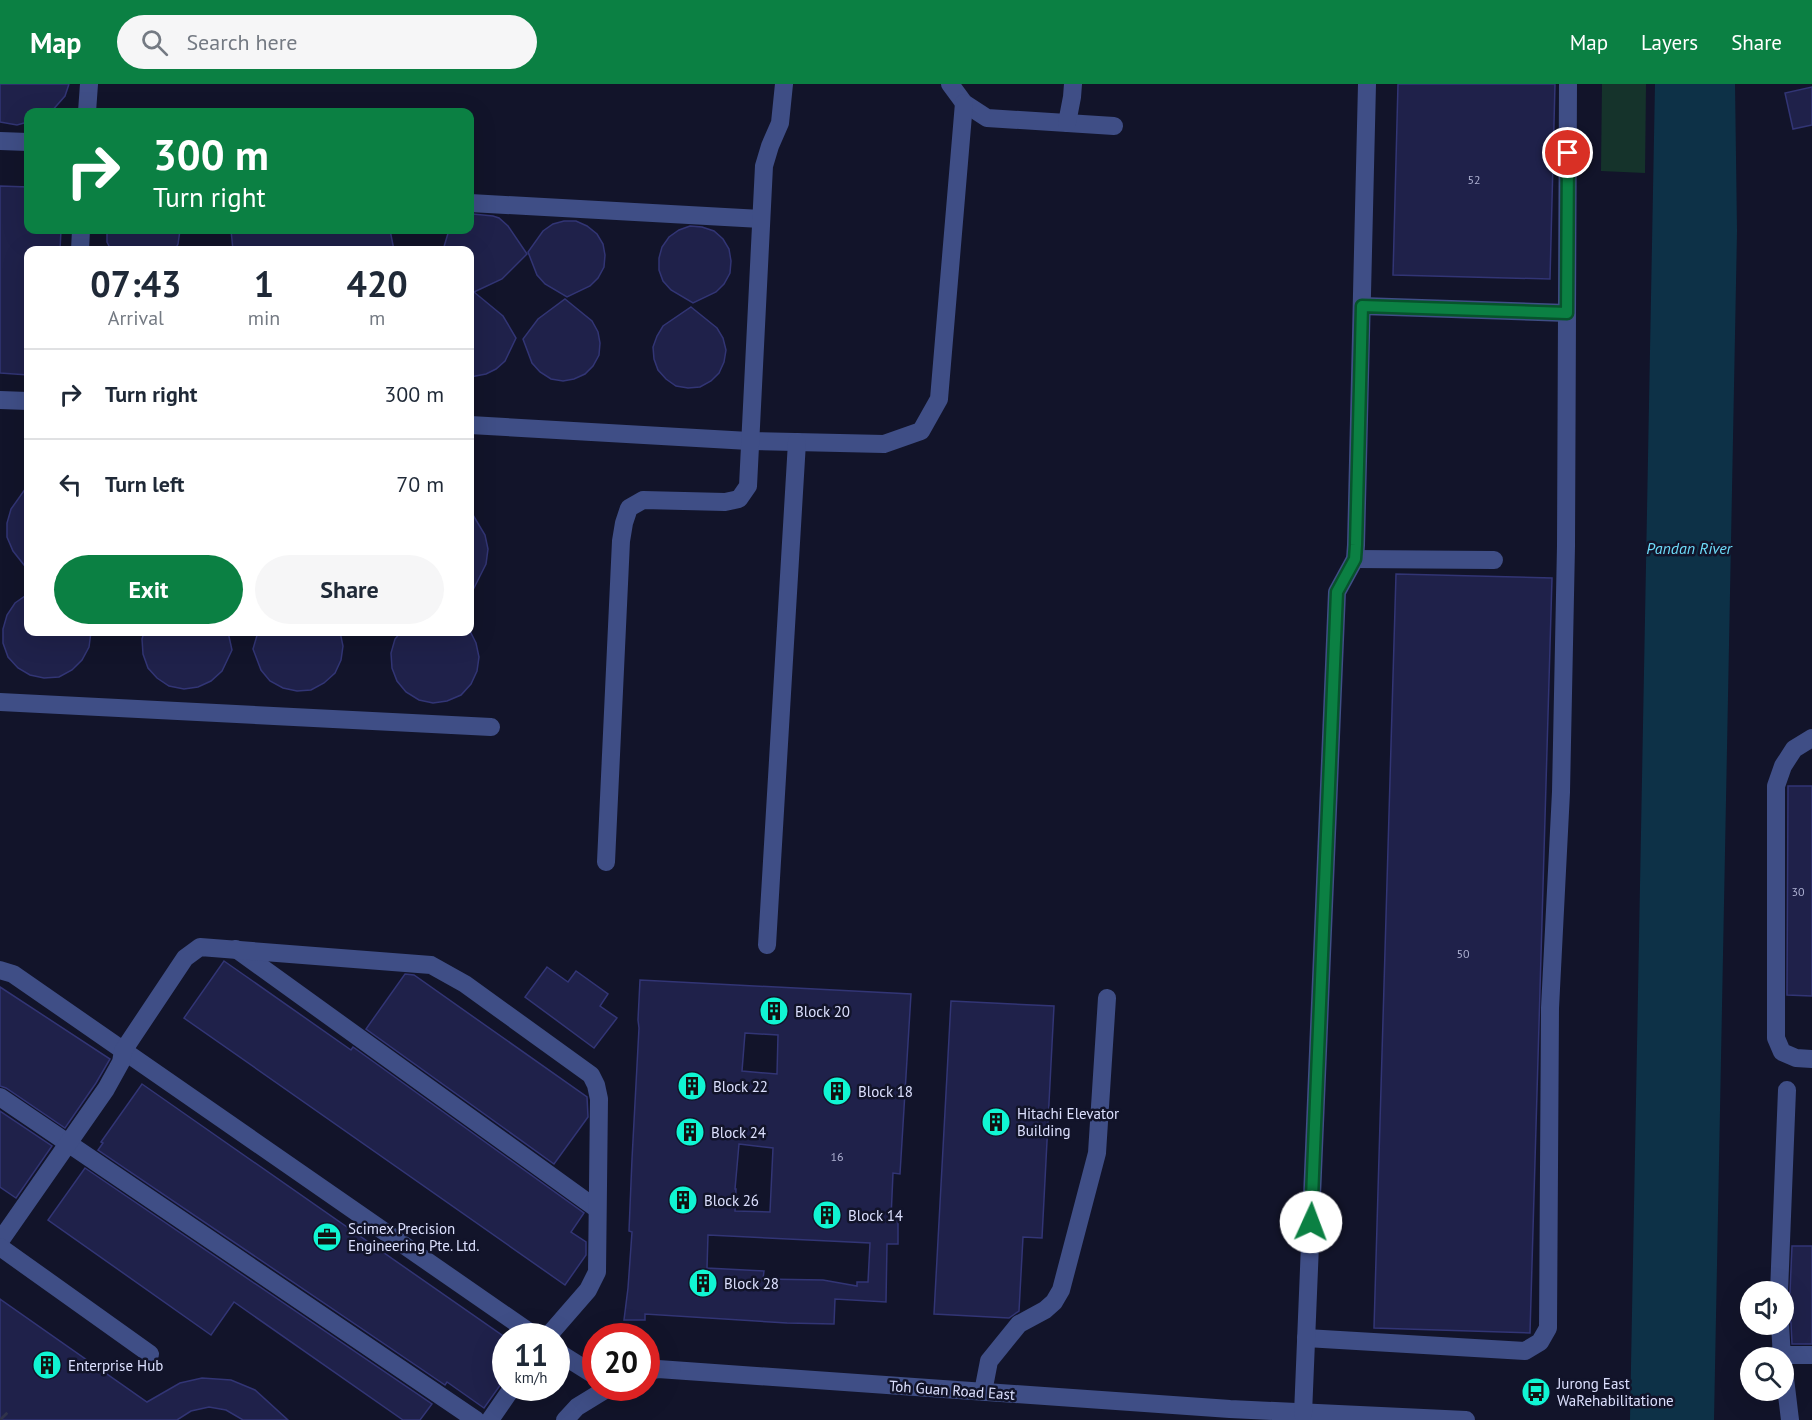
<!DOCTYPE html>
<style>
body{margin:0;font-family:"PT Sans",sans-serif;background:#f6f6f7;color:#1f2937;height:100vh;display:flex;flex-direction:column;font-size:22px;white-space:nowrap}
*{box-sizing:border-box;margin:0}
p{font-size:20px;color:#747a83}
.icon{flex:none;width:33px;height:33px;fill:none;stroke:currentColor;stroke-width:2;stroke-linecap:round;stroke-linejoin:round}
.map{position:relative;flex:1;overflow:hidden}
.sheet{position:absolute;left:24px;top:162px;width:450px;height:390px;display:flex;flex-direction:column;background:#fff;border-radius:12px;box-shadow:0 6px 24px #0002}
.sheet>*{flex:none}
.hud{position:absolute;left:24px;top:24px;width:450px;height:126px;border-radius:12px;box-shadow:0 6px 24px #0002;background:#0b8043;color:#fff;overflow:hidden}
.buttons{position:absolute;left:1740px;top:1197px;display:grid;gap:12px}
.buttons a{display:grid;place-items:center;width:54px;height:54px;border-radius:50%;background:#fff;box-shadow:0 6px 24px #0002;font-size:30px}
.speed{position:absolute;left:492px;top:1239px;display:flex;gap:12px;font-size:30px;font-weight:700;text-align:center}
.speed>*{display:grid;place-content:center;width:78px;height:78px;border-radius:50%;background:#fff;box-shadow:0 6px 24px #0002;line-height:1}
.speed small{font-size:15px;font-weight:400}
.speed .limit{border:9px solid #d22;background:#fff;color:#111}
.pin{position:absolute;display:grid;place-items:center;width:51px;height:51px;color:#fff;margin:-26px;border:3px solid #fff;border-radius:50%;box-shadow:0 2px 6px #0007}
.me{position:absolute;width:66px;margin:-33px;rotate:2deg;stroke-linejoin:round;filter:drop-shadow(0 0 4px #0008)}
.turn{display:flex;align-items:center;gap:21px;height:126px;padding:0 30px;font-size:27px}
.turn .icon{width:78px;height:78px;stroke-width:2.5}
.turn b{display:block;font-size:42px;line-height:51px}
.eta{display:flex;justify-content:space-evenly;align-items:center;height:102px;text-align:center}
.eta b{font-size:36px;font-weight:700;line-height:42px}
.cta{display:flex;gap:12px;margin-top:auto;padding:12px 30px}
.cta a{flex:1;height:69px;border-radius:36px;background:#0b8043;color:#fff;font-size:24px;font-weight:700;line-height:69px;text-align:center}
.cta a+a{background:#f6f6f7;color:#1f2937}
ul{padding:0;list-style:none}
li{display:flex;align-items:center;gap:18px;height:90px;padding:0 30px;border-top:2px solid #e0e1e3}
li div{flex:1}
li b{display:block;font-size:22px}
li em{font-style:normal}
header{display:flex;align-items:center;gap:36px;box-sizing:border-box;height:84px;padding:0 30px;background:#0b8043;color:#fff}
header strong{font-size:28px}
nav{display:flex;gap:33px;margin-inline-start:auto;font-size:21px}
.search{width:420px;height:54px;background:#f6f6f7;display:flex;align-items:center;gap:15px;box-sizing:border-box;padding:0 21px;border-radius:33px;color:#747a83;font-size:22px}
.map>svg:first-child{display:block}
.green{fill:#15332b}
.water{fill:#0d3147}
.building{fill:#1f214a;stroke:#323575;stroke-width:1.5;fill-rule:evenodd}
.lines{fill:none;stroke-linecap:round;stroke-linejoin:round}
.minor-tunnel{stroke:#30334a;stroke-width:18;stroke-dasharray:18 9;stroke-linecap:butt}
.minor{stroke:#3f4e86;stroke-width:18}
.route-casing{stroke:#07532c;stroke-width:15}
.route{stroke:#0b8043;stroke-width:10}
.labels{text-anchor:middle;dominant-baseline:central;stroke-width:5;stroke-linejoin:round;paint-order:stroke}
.number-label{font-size:12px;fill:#adb0d1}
.poi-label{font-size:15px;fill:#dce0fe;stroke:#12142a;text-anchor:start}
.street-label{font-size:15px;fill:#dce0fe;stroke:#12142a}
.water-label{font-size:16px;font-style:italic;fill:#6edcf9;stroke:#12142a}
</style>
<header>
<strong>Map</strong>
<div class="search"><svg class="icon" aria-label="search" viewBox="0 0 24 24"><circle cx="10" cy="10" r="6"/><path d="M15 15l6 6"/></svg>Search here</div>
<nav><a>Map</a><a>Layers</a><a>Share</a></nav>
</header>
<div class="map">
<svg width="1812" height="1336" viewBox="0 0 1812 1336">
<rect width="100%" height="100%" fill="#12142a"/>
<path class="green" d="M 1602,0 L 1646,0 L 1645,89 L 1601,87 Z"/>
<path class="water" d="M 1655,0 L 1735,0 L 1737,147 L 1714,1336 L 1630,1336 Z"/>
<g class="building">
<path d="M 0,0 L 69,0 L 65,12 L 51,28 L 28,28 L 28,38 L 17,41 L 0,38 Z"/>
<path d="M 1398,0 L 1555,0 L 1550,195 L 1393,191 Z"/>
<path d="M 1812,3 L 1812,41 L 1793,45 L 1785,9 Z"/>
<path d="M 0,102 L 28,103 L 28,146 L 61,146 L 60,166 L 28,166 L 28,291 L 0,289 Z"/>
<path d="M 473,130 L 493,132 L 499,134 L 508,142 L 527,170 L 502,195 L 474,208 L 503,232 L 516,254 L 505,277 L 496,285 L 486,290 L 470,293 L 470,166 L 443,166 L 449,146 L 470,146 L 470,131 Z"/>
<path d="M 564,137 L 576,137 L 587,142 L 597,150 L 603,160 L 605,171 L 604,183 L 598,194 L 590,202 L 567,213 L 545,200 L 537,191 L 528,168 L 543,147 L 553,140 Z"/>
<path d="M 690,142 L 702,143 L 714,147 L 723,155 L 729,165 L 731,177 L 730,189 L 724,200 L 716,208 L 693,219 L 671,206 L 663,197 L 659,186 L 659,174 L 662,163 L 669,153 L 679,146 Z"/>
<path d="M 107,146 L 180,146 L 178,160 L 175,166 L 111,166 L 107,158 Z"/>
<path d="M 231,146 L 390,146 L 394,166 L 233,166 Z"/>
<path d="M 565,215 L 592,237 L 598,248 L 600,259 L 599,271 L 593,282 L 585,290 L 574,295 L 563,297 L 551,295 L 540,288 L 532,279 L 523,255 L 538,235 Z"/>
<path d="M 691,223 L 717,244 L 723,254 L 726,266 L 724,278 L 719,289 L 711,297 L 700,303 L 688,304 L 676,302 L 666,295 L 658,286 L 654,275 L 653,263 L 657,252 L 663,242 Z"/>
<path d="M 28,401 L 28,486 L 13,467 L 7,453 L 7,439 L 11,425 Z"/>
<path d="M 470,426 L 485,451 L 488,465 L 486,480 L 470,512 Z"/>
<path d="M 1396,490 L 1552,494 L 1530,1249 L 1374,1244 Z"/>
<path d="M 28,510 L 28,548 L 91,548 L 89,563 L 82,576 L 72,586 L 59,593 L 44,594 L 30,591 L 18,584 L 8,573 L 3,559 L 3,545 L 7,531 L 15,519 Z"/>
<path d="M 470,547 L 476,559 L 479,573 L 477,587 L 471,600 L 461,611 L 447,617 L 433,619 L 419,616 L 406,608 L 397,597 L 392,584 L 391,569 L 395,555 L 401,548 Z"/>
<path d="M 144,548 L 228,548 L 232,566 L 222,587 L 211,597 L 198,603 L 184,605 L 169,602 L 157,594 L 148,584 L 143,570 L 142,555 Z"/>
<path d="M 258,548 L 340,548 L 343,562 L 341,576 L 335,589 L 324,599 L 311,606 L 297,607 L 283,604 L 270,597 L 261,586 L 253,565 Z"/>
<path d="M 1788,702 L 1812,702 L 1812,912 L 1787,911 Z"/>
<path d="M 224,877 L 351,966 L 353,963 L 584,1129 L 571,1148 L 586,1158 L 586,1171 L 565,1201 L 184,934 Z"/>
<path d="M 547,883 L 568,898 L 576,887 L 608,910 L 600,922 L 617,934 L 594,964 L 525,913 Z"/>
<path d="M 405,890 L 414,891 L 587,1013 L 588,1033 L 554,1080 L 366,945 Z"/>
<path d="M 640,896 L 911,910 L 900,1090 L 893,1089 L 891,1134 L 898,1134 L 898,1160 L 887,1160 L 886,1218 L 835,1215 L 834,1240 L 787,1239 L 645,1230 L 645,1236 L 624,1236 L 628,1204 L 632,1148 L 629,1147 L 632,1075 L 639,944 L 638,936 ZM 745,949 L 778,951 L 777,990 L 742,987 ZM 739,1060 L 773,1064 L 770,1128 L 735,1127 L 736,1105 L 735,1105 ZM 708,1151 L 870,1159 L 868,1198 L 857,1198 L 857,1202 L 823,1196 L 763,1195 L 764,1187 L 707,1184 Z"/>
<path d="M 0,903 L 110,975 L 96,999 L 65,1044 L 6,1004 L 0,1002 Z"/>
<path d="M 951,917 L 1054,922 L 1042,1154 L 1023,1153 L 1019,1227 L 1009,1234 L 934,1230 Z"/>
<path d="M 142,1000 L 506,1254 L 506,1293 L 484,1324 L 447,1298 L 445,1301 L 98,1066 L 103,1059 L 101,1058 Z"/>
<path d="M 0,1027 L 52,1062 L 16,1114 L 0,1103 Z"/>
<path d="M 85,1084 L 432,1320 L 420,1336 L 403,1336 L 234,1218 L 211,1251 L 48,1136 Z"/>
<path d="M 1792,1162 L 1812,1162 L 1812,1260 L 1792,1260 L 1791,1239 L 1789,1233 L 1784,1230 L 1784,1218 L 1788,1214 L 1790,1208 Z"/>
<path d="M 0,1215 L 147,1318 L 180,1299 L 202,1294 L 231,1296 L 255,1306 L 288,1336 L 243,1336 L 226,1326 L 209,1323 L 191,1327 L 177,1336 L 0,1336 Z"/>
</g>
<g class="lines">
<path class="minor-tunnel" d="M 0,1334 L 2,1336"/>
<g class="minor">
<path d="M 950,0 L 964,19 L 987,34 L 1114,42"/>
<path d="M 87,28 L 89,0"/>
<path d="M 1067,39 L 1072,13 L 1073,0"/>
<path d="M 0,57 L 28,58"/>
<path d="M 470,119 L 761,135"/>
<path d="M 80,166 L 81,146"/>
<path d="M 1362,222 L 1567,229"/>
<path d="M 0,316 L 28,317"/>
<path d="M 470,341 L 749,357 L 884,360 L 921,347 L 939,315 L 964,19"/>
<path d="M 1355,475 L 1494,476"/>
<path d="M 0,618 L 491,643"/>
<path d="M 1812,654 L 1794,665 L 1783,682 L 1776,702 L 1776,954 L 1782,968 L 1796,974 L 1812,975"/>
<path d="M 606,778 L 621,457 L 624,439 L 629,424 L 643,416 L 725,418 L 739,415 L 748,402 L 764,82 L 770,62 L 780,39 L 784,0"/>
<path d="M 767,861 L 797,358"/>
<path d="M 236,865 L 597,1125"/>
<path d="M 0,886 L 13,890 L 535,1252"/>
<path d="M 0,1013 L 476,1336"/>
<path d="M 0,1157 L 106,1005 L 121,978 L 123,967 L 185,874 L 200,863 L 431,881 L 465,900 L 591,991 L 596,1001 L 599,1015 L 597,1188 L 588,1206 L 548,1252"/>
<path d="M 0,1163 L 150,1270"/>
<path d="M 1779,1208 L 1787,1006"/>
<path d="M 1780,1240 L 1782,1274"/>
<path d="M 1306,1254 L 1525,1267 L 1540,1258 L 1548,1244 L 1550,924 L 1561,708 L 1566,462 L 1568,0"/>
<path d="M 556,1267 L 596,1292"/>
<path d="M 1782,1271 L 1812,1271"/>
<path d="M 1784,1286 L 1790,1336"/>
<path d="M 646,1288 L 658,1285 L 1230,1325 L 1466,1336"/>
<path d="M 983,1308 L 989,1277 L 1019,1240 L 1045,1226 L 1054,1218 L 1061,1206 L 1097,1069 L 1107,914"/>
<path d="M 1303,1330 L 1337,508 L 1355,475 L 1356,461 L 1367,0"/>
<path d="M 490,1336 L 512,1304"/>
<path d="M 565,1336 L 577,1323 L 608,1304"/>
</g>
</g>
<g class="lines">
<g class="route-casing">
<path id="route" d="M 1311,1138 L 1337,508 L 1355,475 L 1356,461 L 1362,222 L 1567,229 L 1568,69"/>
</g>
<use href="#route" class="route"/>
</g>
<defs>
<g id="building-disc" transform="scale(1.5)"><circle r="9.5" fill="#10f5d3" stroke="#12142a"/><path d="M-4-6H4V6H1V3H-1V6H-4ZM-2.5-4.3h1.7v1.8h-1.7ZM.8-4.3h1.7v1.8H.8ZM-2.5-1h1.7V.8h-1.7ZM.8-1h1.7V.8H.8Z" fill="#111"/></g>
<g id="office-disc" transform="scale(1.5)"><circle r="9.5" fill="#10f5d3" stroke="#12142a"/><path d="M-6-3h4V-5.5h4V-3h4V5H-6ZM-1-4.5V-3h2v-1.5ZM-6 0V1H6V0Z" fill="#111"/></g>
<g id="bus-disc" transform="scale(1.5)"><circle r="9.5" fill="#10f5d3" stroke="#12142a"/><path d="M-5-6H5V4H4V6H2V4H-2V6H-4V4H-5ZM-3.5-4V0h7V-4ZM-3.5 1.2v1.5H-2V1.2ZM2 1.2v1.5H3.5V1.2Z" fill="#111"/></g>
</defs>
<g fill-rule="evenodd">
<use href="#building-disc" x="774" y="927"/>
<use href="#building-disc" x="692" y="1002"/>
<use href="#building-disc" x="837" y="1007"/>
<use href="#building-disc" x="996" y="1038"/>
<use href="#building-disc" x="690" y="1048"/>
<use href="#building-disc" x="683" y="1116"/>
<use href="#building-disc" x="827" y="1131"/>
<use href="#office-disc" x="327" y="1153"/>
<use href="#building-disc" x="703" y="1199"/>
<use href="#building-disc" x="47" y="1281"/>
<use href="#bus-disc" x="1536" y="1308"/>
</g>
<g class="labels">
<g class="number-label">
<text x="1474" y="95">52</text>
<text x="1798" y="807">30</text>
<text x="1463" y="869">50</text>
<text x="837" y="1072">16</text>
</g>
<g class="poi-label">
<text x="795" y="927">Block 20</text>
<text x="713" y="1002">Block 22</text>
<text x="858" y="1007">Block 18</text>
<text x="1017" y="1029">Hitachi Elevator<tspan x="1017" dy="17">Building</tspan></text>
<text x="711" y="1048">Block 24</text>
<text x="704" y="1116">Block 26</text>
<text x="848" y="1131">Block 14</text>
<text x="348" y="1144">Scimex Precision<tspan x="348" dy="17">Engineering Pte. Ltd.</tspan></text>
<text x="724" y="1199">Block 28</text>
<text x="68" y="1281">Enterprise Hub</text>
<text x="1557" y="1299">Jurong East<tspan x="1557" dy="17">WaRehabilitatione</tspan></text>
</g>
<g class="street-label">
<text transform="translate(952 1306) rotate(4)">Toh Guan Road East</text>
</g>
<g class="water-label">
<text x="1689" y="464">Pandan River</text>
</g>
</g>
</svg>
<div class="buttons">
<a><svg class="icon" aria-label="sound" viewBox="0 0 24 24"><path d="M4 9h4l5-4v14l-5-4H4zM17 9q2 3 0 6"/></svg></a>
<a><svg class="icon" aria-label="search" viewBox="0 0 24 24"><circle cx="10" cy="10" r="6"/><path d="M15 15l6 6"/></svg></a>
</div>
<div class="speed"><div>11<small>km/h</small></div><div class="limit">20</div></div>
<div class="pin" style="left:1568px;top:69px;background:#d93025"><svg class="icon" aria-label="arrive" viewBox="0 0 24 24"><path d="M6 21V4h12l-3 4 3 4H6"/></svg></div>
<svg class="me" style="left:1311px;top:1138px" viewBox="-20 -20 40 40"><circle r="19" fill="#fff"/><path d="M0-13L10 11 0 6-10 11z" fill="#0b8043"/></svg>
<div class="hud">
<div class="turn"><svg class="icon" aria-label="right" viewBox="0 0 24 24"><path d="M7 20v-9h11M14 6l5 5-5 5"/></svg><div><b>300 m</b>Turn right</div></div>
</div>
<section class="sheet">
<div class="eta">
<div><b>07:43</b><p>Arrival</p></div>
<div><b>1</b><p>min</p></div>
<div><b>420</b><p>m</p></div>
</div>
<ul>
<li><svg class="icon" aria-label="right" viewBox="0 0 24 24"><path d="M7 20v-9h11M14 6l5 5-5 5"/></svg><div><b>Turn right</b></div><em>300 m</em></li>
<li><svg class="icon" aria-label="left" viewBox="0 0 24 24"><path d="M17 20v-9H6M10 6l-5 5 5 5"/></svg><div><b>Turn left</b></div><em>70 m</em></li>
</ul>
<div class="cta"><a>Exit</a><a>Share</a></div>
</section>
</div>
